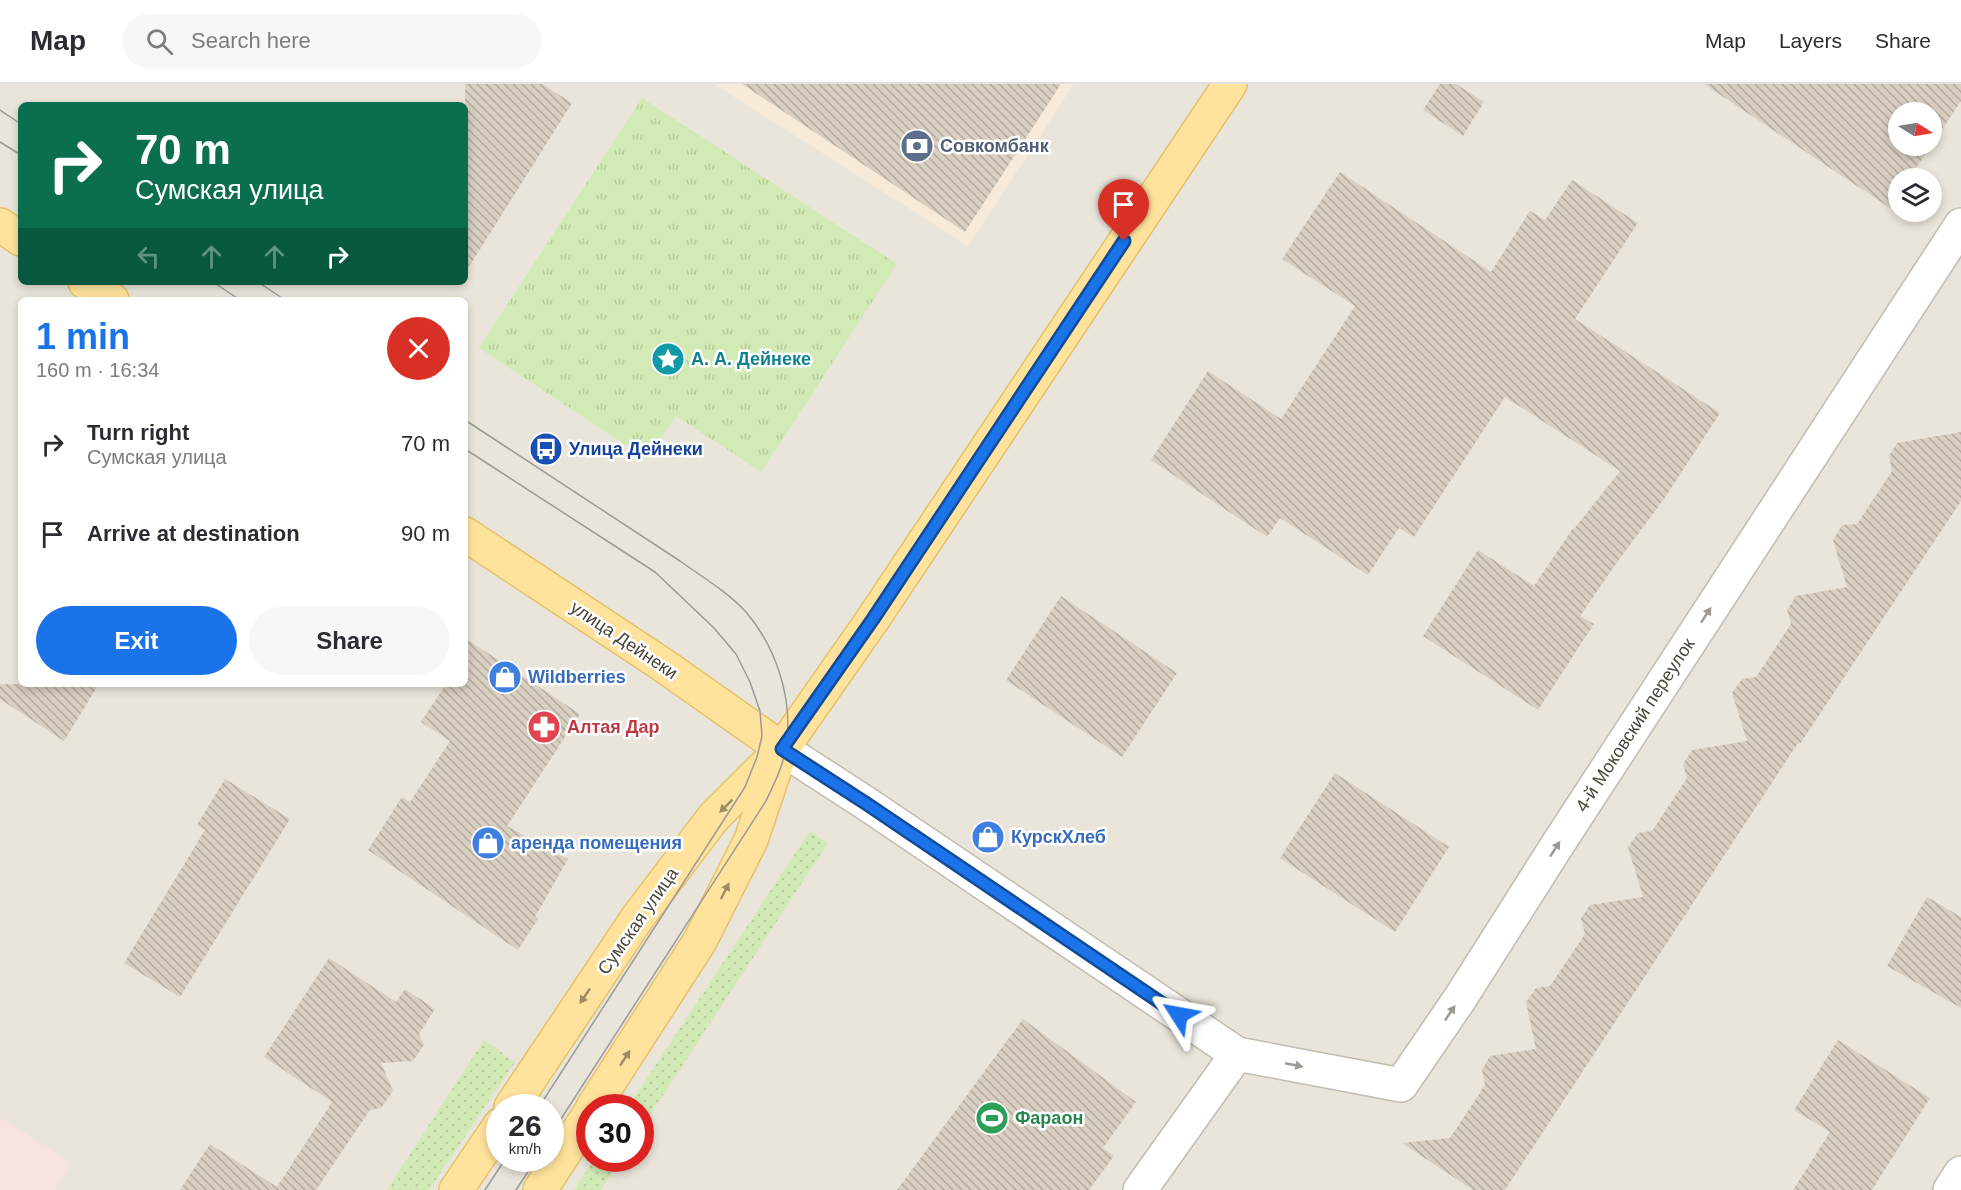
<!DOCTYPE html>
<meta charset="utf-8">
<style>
body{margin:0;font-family:Helvetica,sans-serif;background:#f7f7f7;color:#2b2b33;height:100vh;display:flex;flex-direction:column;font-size:22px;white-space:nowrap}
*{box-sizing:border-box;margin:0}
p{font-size:20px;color:#7c7c81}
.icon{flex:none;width:33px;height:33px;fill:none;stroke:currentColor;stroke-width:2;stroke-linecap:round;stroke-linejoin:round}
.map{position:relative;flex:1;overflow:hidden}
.panel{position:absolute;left:18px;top:213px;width:450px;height:390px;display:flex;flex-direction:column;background:#fff;border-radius:9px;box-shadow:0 3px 9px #0003}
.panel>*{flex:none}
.hud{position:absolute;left:18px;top:18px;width:450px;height:183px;border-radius:9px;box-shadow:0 3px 9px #0003;background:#0b6e4f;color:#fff;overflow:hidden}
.needle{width:39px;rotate:101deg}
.controls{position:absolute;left:1888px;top:18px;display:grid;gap:12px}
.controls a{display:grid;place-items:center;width:54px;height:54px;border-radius:50%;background:#fff;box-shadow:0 3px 9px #0003;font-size:30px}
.speed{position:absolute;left:486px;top:1010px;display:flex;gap:12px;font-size:30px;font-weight:700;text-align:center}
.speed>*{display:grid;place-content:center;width:78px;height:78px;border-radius:50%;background:#fff;box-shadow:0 3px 9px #0003;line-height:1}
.speed small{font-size:15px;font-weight:400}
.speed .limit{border:9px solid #d22;background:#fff;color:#111}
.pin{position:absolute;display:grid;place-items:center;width:51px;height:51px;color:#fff;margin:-62px -26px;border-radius:50% 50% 50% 0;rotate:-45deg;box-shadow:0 0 6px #0007}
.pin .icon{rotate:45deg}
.me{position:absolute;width:66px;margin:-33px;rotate:304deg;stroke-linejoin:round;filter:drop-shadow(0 0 4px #0008)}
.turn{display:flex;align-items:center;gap:21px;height:126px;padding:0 18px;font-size:27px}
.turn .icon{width:78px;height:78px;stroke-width:2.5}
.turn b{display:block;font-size:42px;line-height:51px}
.lanes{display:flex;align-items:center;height:57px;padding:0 18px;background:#0003;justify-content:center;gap:30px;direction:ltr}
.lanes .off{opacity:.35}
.round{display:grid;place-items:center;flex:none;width:63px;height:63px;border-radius:32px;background:#f7f7f7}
.summary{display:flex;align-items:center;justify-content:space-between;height:102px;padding:0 18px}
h1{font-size:36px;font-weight:700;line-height:45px;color:#1a73e8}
.cta{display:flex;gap:12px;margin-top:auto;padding:12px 18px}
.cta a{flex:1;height:69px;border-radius:36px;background:#1a73e8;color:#fff;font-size:24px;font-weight:700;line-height:69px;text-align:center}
.cta a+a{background:#f7f7f7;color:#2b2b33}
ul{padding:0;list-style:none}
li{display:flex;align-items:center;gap:18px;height:90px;padding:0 18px}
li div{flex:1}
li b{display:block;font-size:22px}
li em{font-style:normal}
header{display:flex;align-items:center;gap:36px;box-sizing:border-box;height:84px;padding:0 30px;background:#fff;border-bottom:2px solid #e1e1e2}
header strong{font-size:28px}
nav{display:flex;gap:33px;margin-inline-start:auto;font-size:21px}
.search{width:420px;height:54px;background:#f7f7f7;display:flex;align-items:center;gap:15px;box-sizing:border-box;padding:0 21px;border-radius:33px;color:#7c7c81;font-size:22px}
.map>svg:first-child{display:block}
.residential{fill:#eae5da;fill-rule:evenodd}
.commercial{fill:#f7ead8}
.medical{fill:#f6e3e0}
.grass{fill:url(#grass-dots)}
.park{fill:url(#park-tufts)}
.building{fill:url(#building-back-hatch)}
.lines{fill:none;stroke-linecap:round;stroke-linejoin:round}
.minor-casing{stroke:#c2bbae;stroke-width:36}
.major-casing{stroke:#e6c16a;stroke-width:36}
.minor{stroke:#fff;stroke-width:33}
.major{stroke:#ffe39c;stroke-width:33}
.tram{stroke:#9a9a9a;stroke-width:1.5}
.oneway{fill:#9c9892}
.oneway2{fill:#9c8c66}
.route-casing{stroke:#114b97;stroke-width:15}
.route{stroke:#1a73e8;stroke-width:10}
.labels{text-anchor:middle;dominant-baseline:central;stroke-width:5;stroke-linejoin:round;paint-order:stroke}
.service-label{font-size:18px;font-weight:bold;fill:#4e5e75;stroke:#fff;text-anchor:start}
.culture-label{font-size:18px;font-weight:bold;fill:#0d838f;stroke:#fff;text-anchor:start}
.transit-label{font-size:18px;font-weight:bold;fill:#164399;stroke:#fff;text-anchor:start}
.street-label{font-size:18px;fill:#4b4439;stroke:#fff}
.shop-label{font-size:18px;font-weight:bold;fill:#366cbe;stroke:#fff;text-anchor:start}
.health-label{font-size:18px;font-weight:bold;fill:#be3a42;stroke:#fff;text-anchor:start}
.leisure-label{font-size:18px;font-weight:bold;fill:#27864d;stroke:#fff;text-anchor:start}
</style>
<header>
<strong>Map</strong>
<div class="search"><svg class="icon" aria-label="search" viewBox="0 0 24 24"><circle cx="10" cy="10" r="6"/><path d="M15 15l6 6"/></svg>Search here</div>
<nav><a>Map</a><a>Layers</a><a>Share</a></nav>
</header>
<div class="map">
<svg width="1961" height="1106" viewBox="0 0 1961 1106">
<defs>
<pattern id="grass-dots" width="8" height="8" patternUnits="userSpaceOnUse" patternTransform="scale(1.5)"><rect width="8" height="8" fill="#d2eab5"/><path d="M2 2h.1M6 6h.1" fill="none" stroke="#b6ca9c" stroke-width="1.8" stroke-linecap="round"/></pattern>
<pattern id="park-tufts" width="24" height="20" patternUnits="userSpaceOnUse" patternTransform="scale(1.5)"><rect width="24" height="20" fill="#d2eab5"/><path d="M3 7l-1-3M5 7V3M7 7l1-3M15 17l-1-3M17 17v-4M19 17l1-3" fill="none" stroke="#b6ca9c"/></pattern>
<pattern id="building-back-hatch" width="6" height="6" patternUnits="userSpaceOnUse" patternTransform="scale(1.5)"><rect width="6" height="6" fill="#d8cfc1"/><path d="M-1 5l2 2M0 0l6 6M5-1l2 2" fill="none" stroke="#b1aa9e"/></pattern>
</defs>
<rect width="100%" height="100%" fill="#f6f3ec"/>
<path class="residential" d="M 0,0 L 1961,0 L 1961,1106 L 0,1106 ZM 21,21 L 465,21 L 465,198 L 21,198 ZM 1899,28 L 1932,28 L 1932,62 L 1899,62 ZM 1899,94 L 1932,94 L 1932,128 L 1899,128 ZM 21,216 L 465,216 L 465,600 L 21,600 ZM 500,1023 L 550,1023 L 550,1074 L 500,1074 ZM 590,1023 L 640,1023 L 640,1074 L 590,1074 Z"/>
<path class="commercial" d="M 714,0 L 1074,0 L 968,162 Z"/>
<path class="medical" d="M 0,1033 L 72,1079 L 55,1106 L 0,1106 Z"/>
<g class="grass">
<path d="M 810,747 L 828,759 L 641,1045 L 640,1023 L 628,1023 Z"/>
<path d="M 484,956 L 515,978 L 429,1106 L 387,1106 Z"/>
<path d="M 595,1074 L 622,1074 L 601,1106 L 574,1106 Z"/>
</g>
<path class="park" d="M 642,14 L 897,180 L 761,388 L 676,332 L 647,375 L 479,264 Z"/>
<g class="building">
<path d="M 465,0 L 542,0 L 572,19 L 465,189 Z"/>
<path d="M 742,0 L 1061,0 L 965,148 Z"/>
<path d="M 1440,0 L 1456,0 L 1484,18 L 1463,52 L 1423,26 Z"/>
<path d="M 1704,0 L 1961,0 L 1961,17 L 1932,60 L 1932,28 L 1899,28 L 1899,62 L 1931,62 L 1909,94 L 1899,94 L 1899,110 L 1890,124 Z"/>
<path d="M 1340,88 L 1491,188 L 1530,127 L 1545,136 L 1572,96 L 1638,139 L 1575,235 L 1720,329 L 1664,415 L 1618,477 L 1580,532 L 1594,540 L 1538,626 L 1423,552 L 1478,466 L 1534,502 L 1573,444 L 1574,445 L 1620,387 L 1505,313 L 1414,453 L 1399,444 L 1368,491 L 1280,434 L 1267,453 L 1151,376 L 1208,287 L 1281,335 L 1355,222 L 1282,175 Z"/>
<path d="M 1961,348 L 1961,417 L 1800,660 L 1798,659 L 1505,1106 L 1473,1106 L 1402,1059 L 1450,1054 L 1485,1001 L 1482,986 L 1490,972 L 1536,965 L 1526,918 L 1536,904 L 1550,902 L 1585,850 L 1581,834 L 1590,821 L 1643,813 L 1628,763 L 1638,749 L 1652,747 L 1687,694 L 1683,680 L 1692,666 L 1747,657 L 1732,609 L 1742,595 L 1756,593 L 1791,540 L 1787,526 L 1796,512 L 1847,503 L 1833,456 L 1842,441 L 1857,440 L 1892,387 L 1889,372 L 1897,359 Z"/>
<path d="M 1061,512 L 1177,589 L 1122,673 L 1006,596 Z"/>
<path d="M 465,554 L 580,630 L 507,742 L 568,775 L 535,833 L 538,835 L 518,866 L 368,766 L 402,713 L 410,718 L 450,657 L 421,638 L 446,600 L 465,600 Z"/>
<path d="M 0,600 L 99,600 L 64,657 L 0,615 Z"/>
<path d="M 1335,689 L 1449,763 L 1395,848 L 1280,774 Z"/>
<path d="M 225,695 L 290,735 L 180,913 L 124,879 L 205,746 L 197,741 Z"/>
<path d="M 1927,813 L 1961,833 L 1961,924 L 1887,882 Z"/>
<path d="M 329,874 L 396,918 L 405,905 L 435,925 L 419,950 L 424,961 L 413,977 L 381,979 L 393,1007 L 381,1024 L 370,1026 L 316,1106 L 180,1106 L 210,1060 L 277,1103 L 332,1018 L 264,973 Z"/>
<path d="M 1023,935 L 1136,1018 L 1103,1064 L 1114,1072 L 1089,1106 L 897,1106 Z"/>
<path d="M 1838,956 L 1930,1014 L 1872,1106 L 1793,1106 L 1830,1048 L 1794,1026 Z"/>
</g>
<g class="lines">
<g class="minor-casing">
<g id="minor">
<path d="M 782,665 L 867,720 L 1237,970 L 1140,1106"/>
<path d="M 1237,970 L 1401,1001 L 1461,913 L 1558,760 L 1961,141"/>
<path d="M 1950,1106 L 1961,1089"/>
</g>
</g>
<g class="major-casing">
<g id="major">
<path d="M 0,141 L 21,155"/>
<path d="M 85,198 L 112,216"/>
<path d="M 465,450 L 663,581 L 782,665"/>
<path d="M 511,1023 L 638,833 L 713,734 L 782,665 L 873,535 L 1230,0"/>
<path d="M 593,1023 L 700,857 L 751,756 L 779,673"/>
<path d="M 456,1106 L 500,1041"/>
<path d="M 540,1106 L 590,1029"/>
</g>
</g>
<use href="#minor" class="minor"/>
<use href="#major" class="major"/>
<g class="tram">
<path d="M 0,26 L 21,40"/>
<path d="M 0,58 L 21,71"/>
<path d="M 213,198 L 240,216"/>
<path d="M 258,198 L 285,216"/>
<path d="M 465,336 L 680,477 C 701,492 729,509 746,528 C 775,562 792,611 787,657 C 785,678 775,698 766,717 L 550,1052"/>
<path d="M 465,365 L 655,488 L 714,544 L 736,570 L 750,598 L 760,627 L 762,652 L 757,673 L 745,703 L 539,1023"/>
<path d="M 485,1106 L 506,1074"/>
<path d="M 516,1106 L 537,1074"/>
</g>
</g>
<defs><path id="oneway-solid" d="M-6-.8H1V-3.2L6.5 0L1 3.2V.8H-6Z" transform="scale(1.5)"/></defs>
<g class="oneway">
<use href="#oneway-solid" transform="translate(1706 531) rotate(-57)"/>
<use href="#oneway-solid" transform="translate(1555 765) rotate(-57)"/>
<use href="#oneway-solid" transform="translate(1450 929) rotate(-56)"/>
<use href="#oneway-solid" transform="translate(1294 981) rotate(11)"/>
</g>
<g class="oneway2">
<use href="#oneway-solid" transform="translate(726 722) rotate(135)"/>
<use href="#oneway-solid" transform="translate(725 807) rotate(-63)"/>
<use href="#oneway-solid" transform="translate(585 912) rotate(124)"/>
<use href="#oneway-solid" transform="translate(625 974) rotate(-57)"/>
</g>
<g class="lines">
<g class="route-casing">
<path id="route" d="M 1124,157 L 873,535 L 782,665 L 867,720 L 1179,931"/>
</g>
<use href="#route" class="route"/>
</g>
<defs>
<g id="bank-disc" transform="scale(1.725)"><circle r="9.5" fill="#5c6f8a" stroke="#fff"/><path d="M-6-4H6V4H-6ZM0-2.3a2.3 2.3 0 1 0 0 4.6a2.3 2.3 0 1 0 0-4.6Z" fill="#fff"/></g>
<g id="sight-disc" transform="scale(1.725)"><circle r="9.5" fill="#0f9aa8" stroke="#fff"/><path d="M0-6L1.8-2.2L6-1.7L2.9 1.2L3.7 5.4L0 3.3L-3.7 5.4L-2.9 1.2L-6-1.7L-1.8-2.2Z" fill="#fff"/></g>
<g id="bus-disc" transform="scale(1.725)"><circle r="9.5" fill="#1a4fb4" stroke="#fff"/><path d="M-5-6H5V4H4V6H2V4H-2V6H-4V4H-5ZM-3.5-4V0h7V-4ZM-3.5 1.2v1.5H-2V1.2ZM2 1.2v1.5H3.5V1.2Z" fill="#fff"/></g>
<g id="shop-disc" transform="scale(1.725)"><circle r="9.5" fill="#3f7fe0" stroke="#fff"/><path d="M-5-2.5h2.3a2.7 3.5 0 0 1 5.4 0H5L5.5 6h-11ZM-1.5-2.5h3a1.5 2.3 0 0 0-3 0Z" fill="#fff"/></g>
<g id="pharmacy-disc" transform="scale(1.725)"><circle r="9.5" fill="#e0444e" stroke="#fff"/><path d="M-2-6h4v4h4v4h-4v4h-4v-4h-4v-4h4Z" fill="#fff"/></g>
<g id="stadium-disc" transform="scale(1.725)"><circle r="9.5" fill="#2e9e5b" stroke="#fff"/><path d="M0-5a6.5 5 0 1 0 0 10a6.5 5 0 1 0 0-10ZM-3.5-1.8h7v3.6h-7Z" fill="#fff"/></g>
</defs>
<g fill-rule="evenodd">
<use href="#bank-disc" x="917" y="62"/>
<use href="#sight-disc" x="668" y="275"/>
<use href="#bus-disc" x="546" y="365"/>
<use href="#shop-disc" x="505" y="593"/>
<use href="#pharmacy-disc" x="544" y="643"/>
<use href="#shop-disc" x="988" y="753"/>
<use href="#shop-disc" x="488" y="759"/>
<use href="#stadium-disc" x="992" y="1034"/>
</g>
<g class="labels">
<g class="service-label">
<text x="940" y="62">Совкомбанк</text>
</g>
<g class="culture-label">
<text x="691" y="275">А. А. Дейнеке</text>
</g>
<g class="transit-label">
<text x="569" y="365">Улица Дейнеки</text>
</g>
<g class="street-label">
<text transform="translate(624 556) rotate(34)">улица Дейнеки</text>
<text transform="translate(1635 641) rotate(-57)">4-й Моковский переулок</text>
<text transform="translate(638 837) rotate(-55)">Сумская улица</text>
</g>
<g class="shop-label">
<text x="528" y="593">Wildberries</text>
<text x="1011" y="753">КурскХлеб</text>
<text x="511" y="759">аренда помещения</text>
</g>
<g class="health-label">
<text x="567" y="643">Алтая Дар</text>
</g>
<g class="leisure-label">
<text x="1015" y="1034">Фараон</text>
</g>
</g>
</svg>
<div class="controls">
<a><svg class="needle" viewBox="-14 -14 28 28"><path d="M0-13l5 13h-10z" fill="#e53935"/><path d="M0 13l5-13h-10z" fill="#7c7c81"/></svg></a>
<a><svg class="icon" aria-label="layers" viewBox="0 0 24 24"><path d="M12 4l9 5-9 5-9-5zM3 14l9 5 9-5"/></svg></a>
</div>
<div class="speed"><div>26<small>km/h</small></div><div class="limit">30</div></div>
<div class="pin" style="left:1124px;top:157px;background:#d93025"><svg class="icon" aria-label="arrive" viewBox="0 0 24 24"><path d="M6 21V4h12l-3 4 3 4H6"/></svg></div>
<svg class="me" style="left:1179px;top:931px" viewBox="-20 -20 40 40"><path d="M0-17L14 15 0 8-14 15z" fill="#1a73e8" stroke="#fff" stroke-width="4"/></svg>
<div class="hud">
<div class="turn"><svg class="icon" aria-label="right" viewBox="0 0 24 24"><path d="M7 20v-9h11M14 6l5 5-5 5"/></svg><div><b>70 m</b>Сумская улица</div></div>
<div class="lanes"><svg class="icon off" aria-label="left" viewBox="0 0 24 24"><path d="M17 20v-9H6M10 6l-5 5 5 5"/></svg><svg class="icon off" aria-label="ahead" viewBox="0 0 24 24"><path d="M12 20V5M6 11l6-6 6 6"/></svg><svg class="icon off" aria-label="ahead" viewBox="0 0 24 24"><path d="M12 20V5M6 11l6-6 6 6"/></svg><svg class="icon" aria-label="right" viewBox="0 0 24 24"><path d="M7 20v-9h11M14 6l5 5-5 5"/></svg></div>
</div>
<section class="panel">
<div class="summary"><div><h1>1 min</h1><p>160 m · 16:34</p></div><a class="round" style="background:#d93025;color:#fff"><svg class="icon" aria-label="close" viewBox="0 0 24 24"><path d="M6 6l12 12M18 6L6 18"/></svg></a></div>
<ul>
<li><svg class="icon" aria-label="right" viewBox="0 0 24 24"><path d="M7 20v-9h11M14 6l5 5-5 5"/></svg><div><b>Turn right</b><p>Сумская улица</p></div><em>70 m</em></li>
<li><svg class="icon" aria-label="arrive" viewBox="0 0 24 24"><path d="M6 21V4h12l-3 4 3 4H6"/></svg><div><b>Arrive at destination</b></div><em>90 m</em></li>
</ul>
<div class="cta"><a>Exit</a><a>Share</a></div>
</section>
</div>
